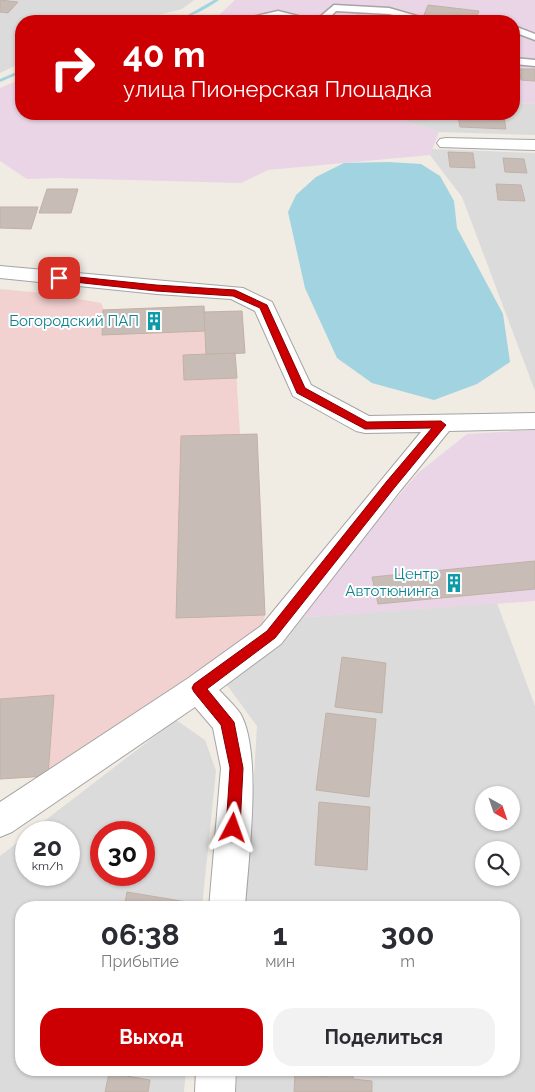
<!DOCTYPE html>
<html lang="ru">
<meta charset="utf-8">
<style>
body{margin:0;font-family:Raleway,sans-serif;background:#f2f2f3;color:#2b2b33;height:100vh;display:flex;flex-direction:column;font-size:19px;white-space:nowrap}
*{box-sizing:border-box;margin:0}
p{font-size:16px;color:#7c7c81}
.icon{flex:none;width:28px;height:28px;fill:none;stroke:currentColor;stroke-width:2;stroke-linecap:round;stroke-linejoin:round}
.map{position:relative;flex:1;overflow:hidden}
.drawer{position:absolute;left:15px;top:901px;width:505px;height:175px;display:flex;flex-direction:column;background:#fff;border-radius:20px;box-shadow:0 1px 4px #0004}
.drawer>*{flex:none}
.hud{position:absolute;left:15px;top:15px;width:505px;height:105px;border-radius:20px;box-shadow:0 1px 4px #0004;background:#cc0003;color:#fff;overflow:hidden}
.needle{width:32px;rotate:140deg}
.buttons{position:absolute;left:475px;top:786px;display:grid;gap:10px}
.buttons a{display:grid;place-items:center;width:45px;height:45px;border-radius:50%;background:#fff;box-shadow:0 1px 4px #0004;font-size:25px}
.speed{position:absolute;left:15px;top:821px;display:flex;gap:10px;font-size:25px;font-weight:700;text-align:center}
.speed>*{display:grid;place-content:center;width:65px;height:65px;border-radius:50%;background:#fff;box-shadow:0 1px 4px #0004;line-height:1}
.speed small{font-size:12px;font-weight:400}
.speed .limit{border:8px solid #d22;background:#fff;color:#111}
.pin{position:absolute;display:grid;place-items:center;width:42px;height:42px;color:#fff;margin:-21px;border-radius:10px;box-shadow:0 2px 8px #0006}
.me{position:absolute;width:55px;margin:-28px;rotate:4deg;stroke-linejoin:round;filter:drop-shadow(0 0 4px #0008)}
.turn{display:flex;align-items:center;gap:18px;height:105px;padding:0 25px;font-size:22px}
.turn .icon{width:65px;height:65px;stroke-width:2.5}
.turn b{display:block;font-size:35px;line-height:42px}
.eta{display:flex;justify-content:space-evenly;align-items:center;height:85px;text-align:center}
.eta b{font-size:30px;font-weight:700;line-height:35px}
.cta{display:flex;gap:10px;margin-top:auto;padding:10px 25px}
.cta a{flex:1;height:58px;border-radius:20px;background:#cc0003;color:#fff;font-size:20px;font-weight:700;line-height:58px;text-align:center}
.cta a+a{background:#f2f2f3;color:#2b2b33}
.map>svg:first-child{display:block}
.residential{fill:#dcdbdb;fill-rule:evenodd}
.commercial{fill:#f2d2d1}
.industrial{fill:#e9d5e6}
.water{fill:#a1d3e0}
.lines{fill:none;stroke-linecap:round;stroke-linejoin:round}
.stream{fill:#a1d3e0;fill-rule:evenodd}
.building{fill:#c8bdb6;stroke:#c2b1a5}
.service-casing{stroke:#a5a5a5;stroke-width:3}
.minor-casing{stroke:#a5a5a5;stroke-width:2}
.service{fill:#fff;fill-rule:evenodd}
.minor{fill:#fff;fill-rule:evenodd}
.route{fill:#cc0003;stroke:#850002}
.labels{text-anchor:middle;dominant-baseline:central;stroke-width:4;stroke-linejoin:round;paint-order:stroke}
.culture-label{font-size:15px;fill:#0d838f;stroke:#fff;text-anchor:end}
</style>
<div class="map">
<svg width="535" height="1092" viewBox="0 0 535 1092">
<rect width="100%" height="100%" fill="#f0ebe3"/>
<g class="residential">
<path d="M 0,0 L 194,0 L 182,9 L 134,21 L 21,21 L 21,63 L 0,73 Z"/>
<path d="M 514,103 L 535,104 L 535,135 L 439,132 L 382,114 L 514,114 Z"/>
<path d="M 432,149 L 535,153 L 535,391 L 462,197 L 430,155 Z"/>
<path d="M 497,603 L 535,706 L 535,1092 L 236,1092 L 237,1070 L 514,1070 L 514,908 L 246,907 L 257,726 L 224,681 L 294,618 ZM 484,795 L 511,795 L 511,822 L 484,822 ZM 484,850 L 511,850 L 511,878 L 484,878 Z"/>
<path d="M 176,720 L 205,740 L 216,771 L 202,907 L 21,908 L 21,1070 L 186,1070 L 184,1092 L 0,1092 L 0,856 L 26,836 L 26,875 L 69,875 L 69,832 L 30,832 ZM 101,832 L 144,832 L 144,875 L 101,875 Z"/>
</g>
<path class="commercial" d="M 0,289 L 53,294 L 101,303 L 104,310 L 204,306 L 205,312 L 242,311 L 245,353 L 235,353 L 240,434 L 257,434 L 265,615 L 261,633 L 48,776 L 0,779 Z"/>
<g class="industrial">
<path d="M 235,0 L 535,0 L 535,104 L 514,103 L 514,21 L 195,21 L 218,16 Z"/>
<path d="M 21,79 L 21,114 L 382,114 L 439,132 L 430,155 L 268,170 L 241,183 L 57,178 L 27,179 L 0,161 L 0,88 Z"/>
<path d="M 535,430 L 535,601 L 294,618 L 418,473 L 467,434 Z"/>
</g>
<path class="water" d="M 388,162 L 421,164 L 440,176 L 454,201 L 457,228 L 503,314 L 510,362 L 477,384 L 434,400 L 372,383 L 337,358 L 305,288 L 288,212 L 296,195 L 316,177 L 344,163 Z"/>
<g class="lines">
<g class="stream">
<path d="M 214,0 L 219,0 C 202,12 182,22 161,21 L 186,16 Z"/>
<path d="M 21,70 L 21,73 L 0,82 L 0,79 Z"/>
</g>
</g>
<g class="building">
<path d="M 0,0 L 18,2 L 8,13 L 0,12 Z"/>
<path d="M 428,5 L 479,11 L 475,21 L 424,15 Z"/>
<path d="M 356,15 L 404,17 L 404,21 L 355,21 Z"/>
<path d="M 519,69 L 535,69 L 535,81 L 521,80 Z"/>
<path d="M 458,116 L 504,117 L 506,129 L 460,127 Z"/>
<path d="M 448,152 L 473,153 L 475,168 L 450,167 Z"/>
<path d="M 503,158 L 524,159 L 527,173 L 505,172 Z"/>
<path d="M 496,184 L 521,185 L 525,201 L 498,200 Z"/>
<path d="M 47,189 L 78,189 L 71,213 L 39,213 Z"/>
<path d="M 0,207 L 38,207 L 31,229 L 0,228 Z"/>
<path d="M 204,306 L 205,331 L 102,335 L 103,310 Z"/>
<path d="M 242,311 L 245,353 L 206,355 L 204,312 Z"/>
<path d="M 235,353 L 237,378 L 184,380 L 183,355 Z"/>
<path d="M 257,434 L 265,615 L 176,618 L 181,436 Z"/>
<path d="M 535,561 L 535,589 L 378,604 L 372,577 Z"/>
<path d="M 342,657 L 386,663 L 382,713 L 335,707 Z"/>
<path d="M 54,695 L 48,776 L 0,779 L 0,699 Z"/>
<path d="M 326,713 L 376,719 L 369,797 L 316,790 Z"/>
<path d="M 319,802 L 370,807 L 367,870 L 315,865 Z"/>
<path d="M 127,892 L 187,902 L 185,908 L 124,908 Z"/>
<path d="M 327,1070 L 353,1070 L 353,1079 L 372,1081 L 372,1092 L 294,1092 L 295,1073 L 327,1077 Z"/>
<path d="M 109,1073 L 150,1080 L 148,1092 L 105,1092 Z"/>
</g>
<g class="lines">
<g class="service-casing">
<g id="service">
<path d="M 334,5 L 389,8 L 434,21 L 420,21 L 389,14 L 336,11 L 327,20 L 322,21 L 298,21 L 278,17 L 257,21 L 242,21 L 243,19 L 278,11 L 310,19 L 321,16 Z"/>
<path d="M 514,26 L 535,34 L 535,40 L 514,32 Z"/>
<path d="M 514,58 L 535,60 L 535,66 L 514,64 Z"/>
</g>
</g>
<g class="minor-casing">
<g id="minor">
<path d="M 446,138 L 535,140 L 535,150 L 440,147 L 437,143 L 440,139 Z"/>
<path d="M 0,266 L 243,288 L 272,302 L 311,385 L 369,416 L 535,413 L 535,429 L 449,431 L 400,491 L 281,644 L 219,690 C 226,697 234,705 240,713 C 263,751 248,861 245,908 L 209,908 L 221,768 L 213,728 L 195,707 L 12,832 L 0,837 L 0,802 L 187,679 L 261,626 L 421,432 L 365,433 L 356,431 L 293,396 L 255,311 L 231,299 L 157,294 L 0,278 Z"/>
<path d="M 196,1070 L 236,1070 L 235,1092 L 195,1092 Z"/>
</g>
</g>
<use href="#service" class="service"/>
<use href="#minor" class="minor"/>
</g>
<path class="route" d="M 59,275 L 156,285 L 235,290 L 267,305 L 305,388 L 367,422 L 441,421 L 446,425 L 395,487 L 275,638 L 207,689 L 234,722 L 243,768 L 240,828 L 238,832 L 233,834 L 228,832 L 226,828 L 230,768 L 221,725 L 194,692 L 192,688 L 194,684 L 267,631 L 387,481 L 432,428 L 365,429 L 297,393 L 260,308 L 233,296 L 156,291 L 56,280 L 54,278 Z"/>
<defs>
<g id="building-bare" transform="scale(1.5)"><path d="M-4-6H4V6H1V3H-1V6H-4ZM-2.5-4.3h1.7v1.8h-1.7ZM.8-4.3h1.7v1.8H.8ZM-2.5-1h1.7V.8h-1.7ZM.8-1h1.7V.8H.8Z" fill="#0f9aa8" stroke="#fff" stroke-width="2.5" paint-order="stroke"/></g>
</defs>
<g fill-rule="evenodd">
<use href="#building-bare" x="154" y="321"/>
<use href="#building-bare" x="454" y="583"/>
</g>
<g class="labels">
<g class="culture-label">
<text x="139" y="321">Богородский ПАП</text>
<text x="439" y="574">Центр<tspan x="439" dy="17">Автотюнинга</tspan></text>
</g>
</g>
</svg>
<div class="buttons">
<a><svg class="needle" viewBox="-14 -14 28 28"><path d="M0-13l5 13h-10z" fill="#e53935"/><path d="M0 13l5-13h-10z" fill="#7c7c81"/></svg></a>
<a><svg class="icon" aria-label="search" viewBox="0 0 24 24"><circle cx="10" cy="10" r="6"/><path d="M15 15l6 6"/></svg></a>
</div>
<div class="speed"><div>20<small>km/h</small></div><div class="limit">30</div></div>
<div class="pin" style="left:59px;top:278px;background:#d93025"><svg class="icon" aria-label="arrive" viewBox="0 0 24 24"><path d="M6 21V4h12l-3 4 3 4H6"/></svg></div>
<svg class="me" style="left:233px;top:828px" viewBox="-20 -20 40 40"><path d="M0-17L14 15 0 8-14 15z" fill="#cc0003" stroke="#fff" stroke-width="4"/></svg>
<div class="hud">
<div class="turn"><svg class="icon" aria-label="right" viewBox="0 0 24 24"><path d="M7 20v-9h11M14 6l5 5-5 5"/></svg><div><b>40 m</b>улица Пионерская Площадка</div></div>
</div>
<section class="drawer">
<div class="eta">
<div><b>06:38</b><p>Прибытие</p></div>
<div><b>1</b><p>мин</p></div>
<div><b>300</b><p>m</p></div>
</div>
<div class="cta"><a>Выход</a><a>Поделиться</a></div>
</section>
</div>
